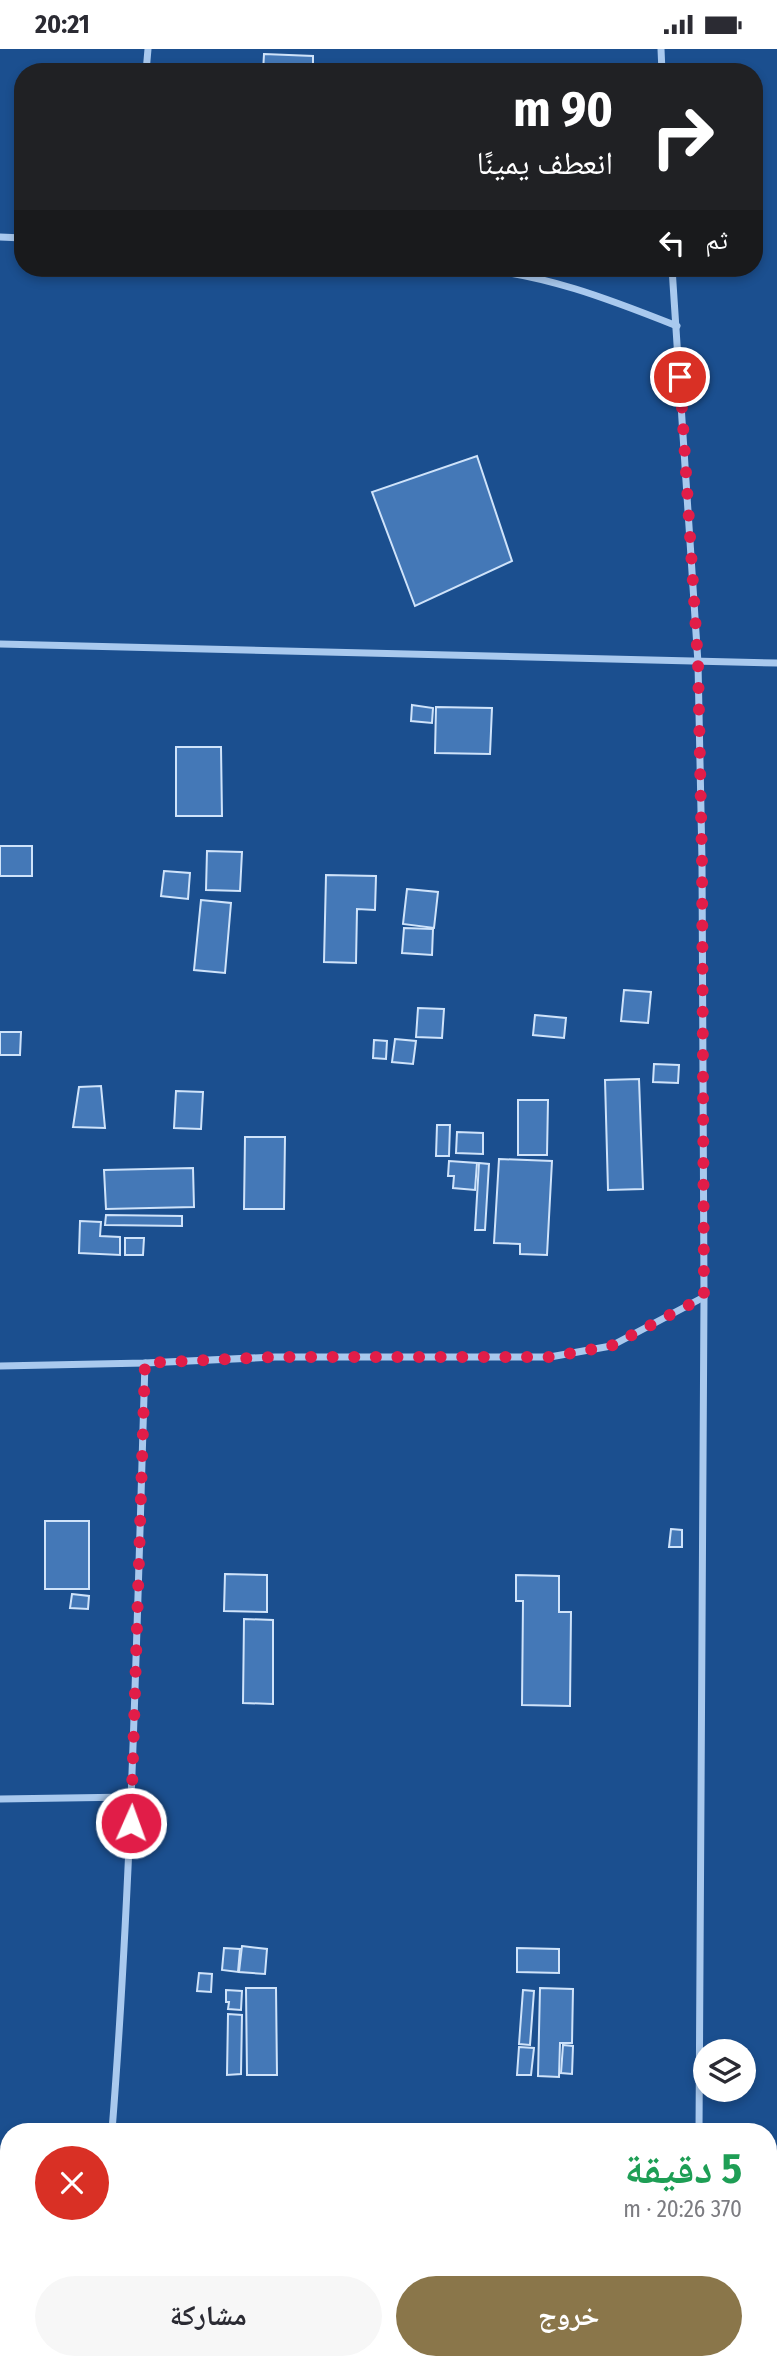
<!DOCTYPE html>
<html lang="ar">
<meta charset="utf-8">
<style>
body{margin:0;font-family:"Fira Sans Condensed","Noto Naskh Arabic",sans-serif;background:#f7f7f7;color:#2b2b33;direction:rtl;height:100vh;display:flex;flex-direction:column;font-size:26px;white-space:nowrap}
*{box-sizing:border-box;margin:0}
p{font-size:23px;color:#7c7c81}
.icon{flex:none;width:38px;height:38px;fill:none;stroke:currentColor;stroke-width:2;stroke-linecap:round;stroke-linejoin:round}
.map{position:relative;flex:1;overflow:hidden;direction:ltr}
.details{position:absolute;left:0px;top:2074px;width:777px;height:247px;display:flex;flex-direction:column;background:#fff;border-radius:28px 28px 0 0;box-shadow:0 4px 10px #0003;direction:rtl}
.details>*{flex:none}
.guide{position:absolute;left:14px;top:14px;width:749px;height:214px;border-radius:28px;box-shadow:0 4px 10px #0003;direction:rtl;background:#202124;color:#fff;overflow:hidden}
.tools{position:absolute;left:693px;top:1990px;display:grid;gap:14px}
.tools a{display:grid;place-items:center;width:63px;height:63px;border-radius:50%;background:#fff;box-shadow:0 4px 10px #0003;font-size:35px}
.pin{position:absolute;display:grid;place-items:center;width:60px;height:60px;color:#fff;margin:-30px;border:4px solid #fff;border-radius:50%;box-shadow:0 2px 7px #0007}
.me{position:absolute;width:77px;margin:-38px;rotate:2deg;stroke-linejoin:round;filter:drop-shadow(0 0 5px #0008)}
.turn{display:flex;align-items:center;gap:24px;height:147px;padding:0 35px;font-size:32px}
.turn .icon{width:91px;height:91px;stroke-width:2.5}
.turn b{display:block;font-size:49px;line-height:60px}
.then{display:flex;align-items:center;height:66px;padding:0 35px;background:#0003;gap:14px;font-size:26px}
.round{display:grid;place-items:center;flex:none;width:74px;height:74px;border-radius:37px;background:#f7f7f7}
.summary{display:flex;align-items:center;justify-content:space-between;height:119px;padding:0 35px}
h1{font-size:42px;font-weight:700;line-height:52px;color:#1e9e55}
.button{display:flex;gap:14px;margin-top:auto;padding:14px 35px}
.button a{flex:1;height:80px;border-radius:42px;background:#8a764a;color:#fff;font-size:28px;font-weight:700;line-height:80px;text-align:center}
.button a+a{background:#f7f7f7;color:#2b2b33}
.status{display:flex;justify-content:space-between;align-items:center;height:49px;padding:0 35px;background:#fff;direction:ltr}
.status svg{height:19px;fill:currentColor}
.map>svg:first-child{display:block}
.building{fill:#4478b7;stroke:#cfe3fa;stroke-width:2}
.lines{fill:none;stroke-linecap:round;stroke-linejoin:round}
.street{stroke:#a9c9ee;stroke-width:7}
.route{stroke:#e11d48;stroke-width:12;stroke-dasharray:0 21.6}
</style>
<div class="status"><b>20:21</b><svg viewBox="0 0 49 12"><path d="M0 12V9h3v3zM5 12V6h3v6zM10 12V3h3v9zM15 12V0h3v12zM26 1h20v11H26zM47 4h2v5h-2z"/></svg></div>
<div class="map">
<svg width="777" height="2320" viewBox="0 0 777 2320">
<rect width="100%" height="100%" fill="#1b4f8f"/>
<g class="building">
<path d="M 264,5 L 313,7 L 313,23 L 263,23 Z"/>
<path d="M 477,407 L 512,512 L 415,557 L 372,443 Z"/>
<path d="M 412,656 L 433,659 L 432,674 L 411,672 Z"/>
<path d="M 436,658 L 492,659 L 490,705 L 435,704 Z"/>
<path d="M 176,698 L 221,698 L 222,767 L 176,767 Z"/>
<rect x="0" y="797" width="32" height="30"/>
<path d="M 207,802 L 242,803 L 240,842 L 206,841 Z"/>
<path d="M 164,822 L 190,824 L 188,850 L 161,847 Z"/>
<path d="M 326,826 L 376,827 L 375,861 L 357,860 L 356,914 L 324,913 Z"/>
<path d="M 407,840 L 438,843 L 434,879 L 403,875 Z"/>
<path d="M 201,851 L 231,854 L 225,924 L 194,921 Z"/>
<path d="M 404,879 L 433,880 L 432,906 L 402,904 Z"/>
<path d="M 624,941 L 651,943 L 648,974 L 621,972 Z"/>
<path d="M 418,959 L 444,960 L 442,989 L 416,988 Z"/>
<path d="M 535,966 L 566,969 L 564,989 L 533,986 Z"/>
<path d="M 0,983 L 21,983 L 20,1006 L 0,1006 Z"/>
<path d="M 395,990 L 416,992 L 413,1015 L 392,1013 Z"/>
<path d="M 374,991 L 387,992 L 386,1010 L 373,1009 Z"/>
<path d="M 654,1015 L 679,1016 L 678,1034 L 653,1033 Z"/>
<path d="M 639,1030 L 643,1140 L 608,1141 L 605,1031 Z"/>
<path d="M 101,1037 L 105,1079 L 73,1078 L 79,1038 Z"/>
<path d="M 176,1042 L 203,1043 L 201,1080 L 174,1079 Z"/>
<path d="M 518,1051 L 548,1051 L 547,1106 L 518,1106 Z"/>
<path d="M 437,1076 L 450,1076 L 449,1107 L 436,1107 Z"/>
<path d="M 457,1083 L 483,1084 L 483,1105 L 456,1104 Z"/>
<path d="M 245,1088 L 285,1088 L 284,1160 L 244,1160 Z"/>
<path d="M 499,1110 L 552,1112 L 547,1206 L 520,1205 L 520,1195 L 494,1194 Z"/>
<path d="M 449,1112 L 477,1114 L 475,1141 L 453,1139 L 454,1127 L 448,1127 Z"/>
<path d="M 479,1114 L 489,1115 L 485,1181 L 475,1181 Z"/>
<path d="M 193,1119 L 194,1158 L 106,1160 L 104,1121 Z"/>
<path d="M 106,1166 L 182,1167 L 182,1177 L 105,1176 Z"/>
<path d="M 80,1172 L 101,1173 L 100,1187 L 120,1188 L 120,1206 L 79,1204 Z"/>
<path d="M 125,1189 L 144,1189 L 143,1206 L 125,1206 Z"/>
<rect x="45" y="1472" width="44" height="68"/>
<path d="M 671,1480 L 682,1481 L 682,1498 L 669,1498 Z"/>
<path d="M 225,1525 L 267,1526 L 267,1563 L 224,1562 Z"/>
<path d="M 516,1526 L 559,1527 L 559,1563 L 571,1563 L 570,1657 L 522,1656 L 523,1552 L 516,1552 Z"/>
<path d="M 72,1545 L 89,1547 L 88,1560 L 70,1559 Z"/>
<path d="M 244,1570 L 273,1571 L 273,1655 L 243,1654 Z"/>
<path d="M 242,1897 L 267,1900 L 265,1925 L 239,1923 Z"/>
<path d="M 224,1899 L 240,1900 L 238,1923 L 222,1921 Z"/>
<path d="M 517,1899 L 559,1900 L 559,1924 L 517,1923 Z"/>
<path d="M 199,1924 L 212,1925 L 211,1943 L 197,1942 Z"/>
<path d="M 246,1939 L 276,1939 L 277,2026 L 247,2026 Z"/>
<path d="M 540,1939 L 573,1940 L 572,1994 L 560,1994 L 559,2028 L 538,2027 Z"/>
<path d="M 226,1941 L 242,1942 L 241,1961 L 228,1960 L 229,1953 L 226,1953 Z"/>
<path d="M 523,1941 L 534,1942 L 530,1996 L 519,1995 Z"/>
<path d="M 228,1965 L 242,1966 L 241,2025 L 227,2026 Z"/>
<path d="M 563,1996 L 573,1997 L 572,2025 L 561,2024 Z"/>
<path d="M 519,1998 L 534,1999 L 531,2026 L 517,2026 Z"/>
<path d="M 768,2268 L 777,2269 L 777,2292 L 768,2291 Z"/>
<path d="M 768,2298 L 777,2299 L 777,2320 L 731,2320 L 732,2312 L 768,2312 Z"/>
</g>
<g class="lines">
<g class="street">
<path d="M 661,0 L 662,23"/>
<path d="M 146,23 L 148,0"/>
<path d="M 0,188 L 23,189"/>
<path d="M 469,219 C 542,224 609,250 677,277"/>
<path d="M 672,219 L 698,614 L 702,812 L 704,1248 L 699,2082"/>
<path d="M 0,595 L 777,614"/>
<path d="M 0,1317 L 145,1314 L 275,1308 L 550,1308 L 611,1297 L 704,1248"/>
<path d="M 0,1750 L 132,1748"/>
<path d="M 112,2082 C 132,1827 137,1570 145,1314"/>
<path d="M 768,2213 L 777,2211"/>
<path d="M 92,2320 L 93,2312"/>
<path d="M 677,2320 L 678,2312"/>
</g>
</g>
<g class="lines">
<path class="route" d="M 131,1774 L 145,1314 L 275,1308 L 550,1308 L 611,1297 L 704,1248 L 702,812 L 698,614 L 680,328"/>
</g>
</svg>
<div class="tools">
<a><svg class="icon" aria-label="layers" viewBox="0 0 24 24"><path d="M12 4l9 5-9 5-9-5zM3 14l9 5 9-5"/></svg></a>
</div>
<div class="pin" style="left:680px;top:328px;background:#d93025"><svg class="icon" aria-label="arrive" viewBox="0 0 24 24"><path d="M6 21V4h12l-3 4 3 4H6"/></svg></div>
<svg class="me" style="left:131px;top:1774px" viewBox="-20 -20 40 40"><circle r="17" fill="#e11d48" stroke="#fff" stroke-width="3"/><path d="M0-11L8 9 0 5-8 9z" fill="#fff"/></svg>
<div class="guide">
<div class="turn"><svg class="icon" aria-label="right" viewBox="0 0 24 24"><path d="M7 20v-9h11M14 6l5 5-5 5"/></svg><div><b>90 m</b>انعطف يمينًا</div></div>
<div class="then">ثم<svg class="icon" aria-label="left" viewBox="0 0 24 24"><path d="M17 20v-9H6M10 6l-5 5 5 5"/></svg></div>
</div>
<section class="details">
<div class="summary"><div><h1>5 دقيقة</h1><p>370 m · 20:26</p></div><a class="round" style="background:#d93025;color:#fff"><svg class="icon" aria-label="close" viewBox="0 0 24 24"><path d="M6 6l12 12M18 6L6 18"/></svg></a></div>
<div class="button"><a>خروج</a><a>مشاركة</a></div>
</section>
</div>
